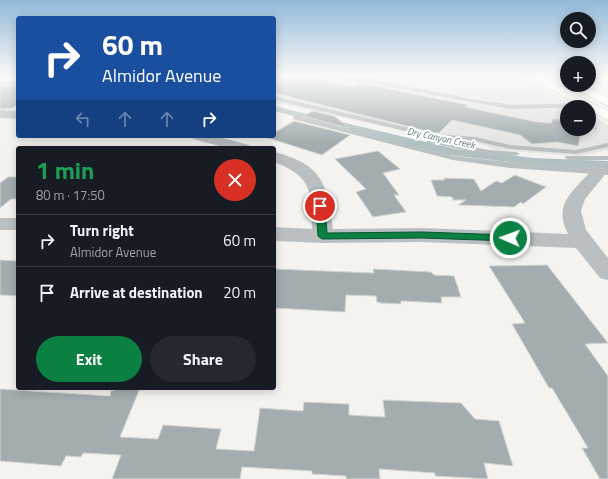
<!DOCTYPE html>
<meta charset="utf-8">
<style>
body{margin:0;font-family:"Titillium Web",sans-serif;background:#242831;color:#f1f3f6;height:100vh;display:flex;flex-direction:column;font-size:15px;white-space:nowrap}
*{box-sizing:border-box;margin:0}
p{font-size:13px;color:#9ea1a6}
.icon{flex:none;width:22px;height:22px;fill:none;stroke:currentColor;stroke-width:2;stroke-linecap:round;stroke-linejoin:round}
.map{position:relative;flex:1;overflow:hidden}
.sheet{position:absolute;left:16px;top:146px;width:260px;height:244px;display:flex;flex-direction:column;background:#171b24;border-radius:4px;box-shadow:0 2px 10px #0003}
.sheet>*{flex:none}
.banner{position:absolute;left:16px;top:16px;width:260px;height:122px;border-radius:4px;box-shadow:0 2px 10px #0003;background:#1a4fa0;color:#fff;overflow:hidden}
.fabs{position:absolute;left:560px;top:12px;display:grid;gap:8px}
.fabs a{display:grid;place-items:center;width:36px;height:36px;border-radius:50%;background:#171b24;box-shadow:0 2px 10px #0003;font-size:20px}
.pin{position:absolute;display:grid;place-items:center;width:34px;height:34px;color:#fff;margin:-17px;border:2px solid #fff;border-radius:50%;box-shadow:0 1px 4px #0007}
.me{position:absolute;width:44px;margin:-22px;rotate:272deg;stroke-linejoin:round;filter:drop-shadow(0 0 3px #0008)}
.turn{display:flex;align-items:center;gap:14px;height:84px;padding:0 20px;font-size:18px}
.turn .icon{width:52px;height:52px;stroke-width:2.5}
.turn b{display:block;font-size:28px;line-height:34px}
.lanes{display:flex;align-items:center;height:38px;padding:0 20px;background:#0003;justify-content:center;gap:20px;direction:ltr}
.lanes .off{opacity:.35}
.round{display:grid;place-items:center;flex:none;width:42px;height:42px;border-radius:21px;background:#242831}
.summary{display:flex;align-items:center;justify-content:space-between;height:68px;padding:0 20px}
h1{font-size:24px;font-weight:700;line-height:30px;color:#1e9e55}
.cta{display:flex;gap:8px;margin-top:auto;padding:8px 20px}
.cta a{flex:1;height:46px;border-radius:24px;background:#0b8043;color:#fff;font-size:16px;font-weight:700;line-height:46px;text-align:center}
.cta a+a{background:#242831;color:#f1f3f6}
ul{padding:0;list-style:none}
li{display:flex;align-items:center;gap:12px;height:52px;padding:0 20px;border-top:1px solid #363941}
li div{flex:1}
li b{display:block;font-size:15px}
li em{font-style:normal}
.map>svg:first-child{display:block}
.built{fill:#e4e4e3}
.water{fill:#b1c1c3}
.building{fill:#a3adb0;stroke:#d5d4d2}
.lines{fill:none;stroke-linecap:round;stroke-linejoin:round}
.secondary-casing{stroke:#adb4b7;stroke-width:1}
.highway-casing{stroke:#aeb3b5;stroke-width:1}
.path-far1{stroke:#b5b9ba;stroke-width:1.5;stroke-dasharray:1 1;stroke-linecap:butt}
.path{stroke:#b5b9ba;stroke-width:2;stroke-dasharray:1.5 1.5;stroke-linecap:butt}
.lane{fill:#bac0c2;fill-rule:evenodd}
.street{fill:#bac0c2;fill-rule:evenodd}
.secondary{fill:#fff;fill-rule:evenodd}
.highway{fill:#fff;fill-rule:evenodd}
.route{fill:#0b8043;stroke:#07532c}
.labels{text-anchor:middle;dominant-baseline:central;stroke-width:4;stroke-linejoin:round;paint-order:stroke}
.far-water-label{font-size:10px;font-style:italic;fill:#5f7b7d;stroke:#fff}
</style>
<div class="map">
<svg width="608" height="479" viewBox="0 0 608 479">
<rect width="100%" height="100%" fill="#f4f3ef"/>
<path class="built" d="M 274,76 L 522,76 L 577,107 L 567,107 L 567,129 L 589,129 L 589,114 L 608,125 L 608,150 L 578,156 L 496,150 L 473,141 L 447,141 L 274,102 Z"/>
<path class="water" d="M 274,106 L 455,149 L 534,158 L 608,161 L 608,169 L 547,166 L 448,155 L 274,111 Z"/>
<g class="building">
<path d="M 274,76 L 303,76 L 353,87 L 360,83 L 468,105 L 465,107 L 537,122 L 551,123 L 553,119 L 567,122 L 567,129 L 582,130 L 578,146 L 557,142 L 532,144 L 520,135 L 452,120 L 439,133 L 435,133 L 274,93 Z"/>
<path d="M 0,86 L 18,86 L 18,104 L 11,109 L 0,109 Z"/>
<path d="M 313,111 L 334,116 L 349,128 L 303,116 Z"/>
<path d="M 294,121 L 350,135 L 322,155 L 265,137 L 274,136 L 274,133 Z"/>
<path d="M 378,151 L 400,169 L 383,173 L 399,195 L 394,195 L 406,212 L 373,217 L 356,192 L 366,189 L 335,159 Z"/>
<path d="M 515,175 L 546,187 L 523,204 L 521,202 L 514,207 L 458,205 L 466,200 L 453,200 L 452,197 L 437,196 L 431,180 L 445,180 L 444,178 L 474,179 L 481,191 L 496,181 L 502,183 Z"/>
<path d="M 8,177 L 18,177 L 18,199 L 11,199 L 0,208 L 0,183 Z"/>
<path d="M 0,260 L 18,261 L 18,296 L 0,295 Z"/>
<path d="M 547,265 L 608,343 L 585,344 L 608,376 L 608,479 L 600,479 L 582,448 L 588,448 L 552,388 L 549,388 L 512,324 L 525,323 L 489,266 Z"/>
<path d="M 274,269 L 374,273 L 373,269 L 431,272 L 434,275 L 454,276 L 461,297 L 441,297 L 442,303 L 401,301 L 401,304 L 381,303 L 377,302 L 376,296 L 346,295 L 345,312 L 274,308 Z"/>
<path d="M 140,388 L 120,437 L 158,439 L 163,425 L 221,429 L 216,449 L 254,451 L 260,408 L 303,411 L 304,402 L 349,404 L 349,415 L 385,417 L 383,400 L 461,403 L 475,419 L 499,421 L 513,466 L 484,463 L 488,479 L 435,476 L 435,473 L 379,469 L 380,479 L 346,479 L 346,476 L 312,474 L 312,471 L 242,467 L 240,479 L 112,479 L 121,455 L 83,453 L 81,457 L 66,456 L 61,466 L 0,461 L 0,389 L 110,396 L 111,391 L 118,389 Z"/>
</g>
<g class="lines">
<g class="secondary-casing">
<path id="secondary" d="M 528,76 L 540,76 L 608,111 L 608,120 L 589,111 L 589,107 L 582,107 Z"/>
</g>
<g class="highway-casing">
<g id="highway">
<path d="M 551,76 L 567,77 L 567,84 Z"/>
<path d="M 597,76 L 608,76 L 608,81 Z"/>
<path d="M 568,85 L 583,85 L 608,97 L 608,106 Z"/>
</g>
</g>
<g class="path-far1">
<path d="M 306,76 L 320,79"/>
<path d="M 555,119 L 563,121"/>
</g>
<g class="path">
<path d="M 559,120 L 567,122"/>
<path d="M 589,127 L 598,129"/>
</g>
<g class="lane">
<path d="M 328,76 L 361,77 L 476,100 L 511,105 L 587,103 L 590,105 L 587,107 L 511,109 Z"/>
<rect x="0" y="81" width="18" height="4"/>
<path d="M 274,96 L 435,134 L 475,137 L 510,145 L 576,150 L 608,143 L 608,147 L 576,154 L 510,149 L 475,141 L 435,138 L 274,100 Z"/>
<path d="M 295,116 L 453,156 L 510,162 L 608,169 L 608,175 L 510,168 L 453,160 L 293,119 L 293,117 Z"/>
<path d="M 427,139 L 489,150 L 516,152 L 520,154 C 512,161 444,146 430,143 L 427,143 Z"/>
<path d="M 566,156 L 608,156 L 608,160 L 569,160 L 565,158 Z"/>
</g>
<g class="street">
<path d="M 0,110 L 18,111 L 18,119 L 0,118 Z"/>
<path d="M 191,136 L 215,136 L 249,145 L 251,148 L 227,148 L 193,139 Z"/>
<path d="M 274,152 C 322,164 328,184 333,229 L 422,228 L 568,234 C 553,205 572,192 590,172 L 596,171 L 602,172 L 604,176 L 585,199 L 581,211 L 586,230 L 608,258 L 608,280 L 600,278 L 576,248 L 422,242 L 323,243 L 274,241 L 274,227 L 312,229 C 311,191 313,177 274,162 Z"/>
<rect x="0" y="218" width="18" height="12"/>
</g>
<use href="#secondary" class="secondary"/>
<use href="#highway" class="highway"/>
</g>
<linearGradient id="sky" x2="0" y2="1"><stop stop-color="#92b9d9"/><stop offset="0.53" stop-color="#fafaf8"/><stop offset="1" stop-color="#fafaf8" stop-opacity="0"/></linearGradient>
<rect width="608" height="143" fill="url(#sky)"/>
<path class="route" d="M 320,203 L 325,206 L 327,233 L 422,232 L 510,235 L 514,238 L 510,241 L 422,238 L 322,239 L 318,236 L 316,206 Z"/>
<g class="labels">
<g class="far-water-label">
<text transform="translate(441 138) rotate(12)">Dry Canyon Creek</text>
</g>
</g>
</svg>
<div class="fabs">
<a><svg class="icon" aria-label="search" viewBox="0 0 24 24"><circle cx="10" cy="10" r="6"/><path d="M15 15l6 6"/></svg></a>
<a>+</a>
<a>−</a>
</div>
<div class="pin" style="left:320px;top:206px;background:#d93025"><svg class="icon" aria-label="arrive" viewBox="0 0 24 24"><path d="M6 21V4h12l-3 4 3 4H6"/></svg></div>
<svg class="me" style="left:510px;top:238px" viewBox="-20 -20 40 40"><circle r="17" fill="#0b8043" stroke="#fff" stroke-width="3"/><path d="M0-11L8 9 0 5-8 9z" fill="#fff"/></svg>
<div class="banner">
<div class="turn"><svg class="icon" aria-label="right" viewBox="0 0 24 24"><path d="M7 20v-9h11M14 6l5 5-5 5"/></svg><div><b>60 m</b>Almidor Avenue</div></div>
<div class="lanes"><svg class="icon off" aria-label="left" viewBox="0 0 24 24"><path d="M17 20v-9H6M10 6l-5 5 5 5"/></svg><svg class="icon off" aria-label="ahead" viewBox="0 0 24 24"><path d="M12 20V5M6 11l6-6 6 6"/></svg><svg class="icon off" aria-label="ahead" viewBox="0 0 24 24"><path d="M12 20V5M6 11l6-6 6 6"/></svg><svg class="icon" aria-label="right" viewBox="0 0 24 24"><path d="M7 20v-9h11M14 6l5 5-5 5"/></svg></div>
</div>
<section class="sheet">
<div class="summary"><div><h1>1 min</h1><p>80 m · 17:50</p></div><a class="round" style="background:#d93025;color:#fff"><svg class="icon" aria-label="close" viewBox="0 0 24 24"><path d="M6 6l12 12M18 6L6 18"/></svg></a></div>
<ul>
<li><svg class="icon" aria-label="right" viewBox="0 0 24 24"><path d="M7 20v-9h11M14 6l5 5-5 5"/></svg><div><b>Turn right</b><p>Almidor Avenue</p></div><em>60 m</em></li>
<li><svg class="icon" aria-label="arrive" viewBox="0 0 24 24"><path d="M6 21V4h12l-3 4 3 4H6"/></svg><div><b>Arrive at destination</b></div><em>20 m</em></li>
</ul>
<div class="cta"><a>Exit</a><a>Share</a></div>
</section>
</div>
